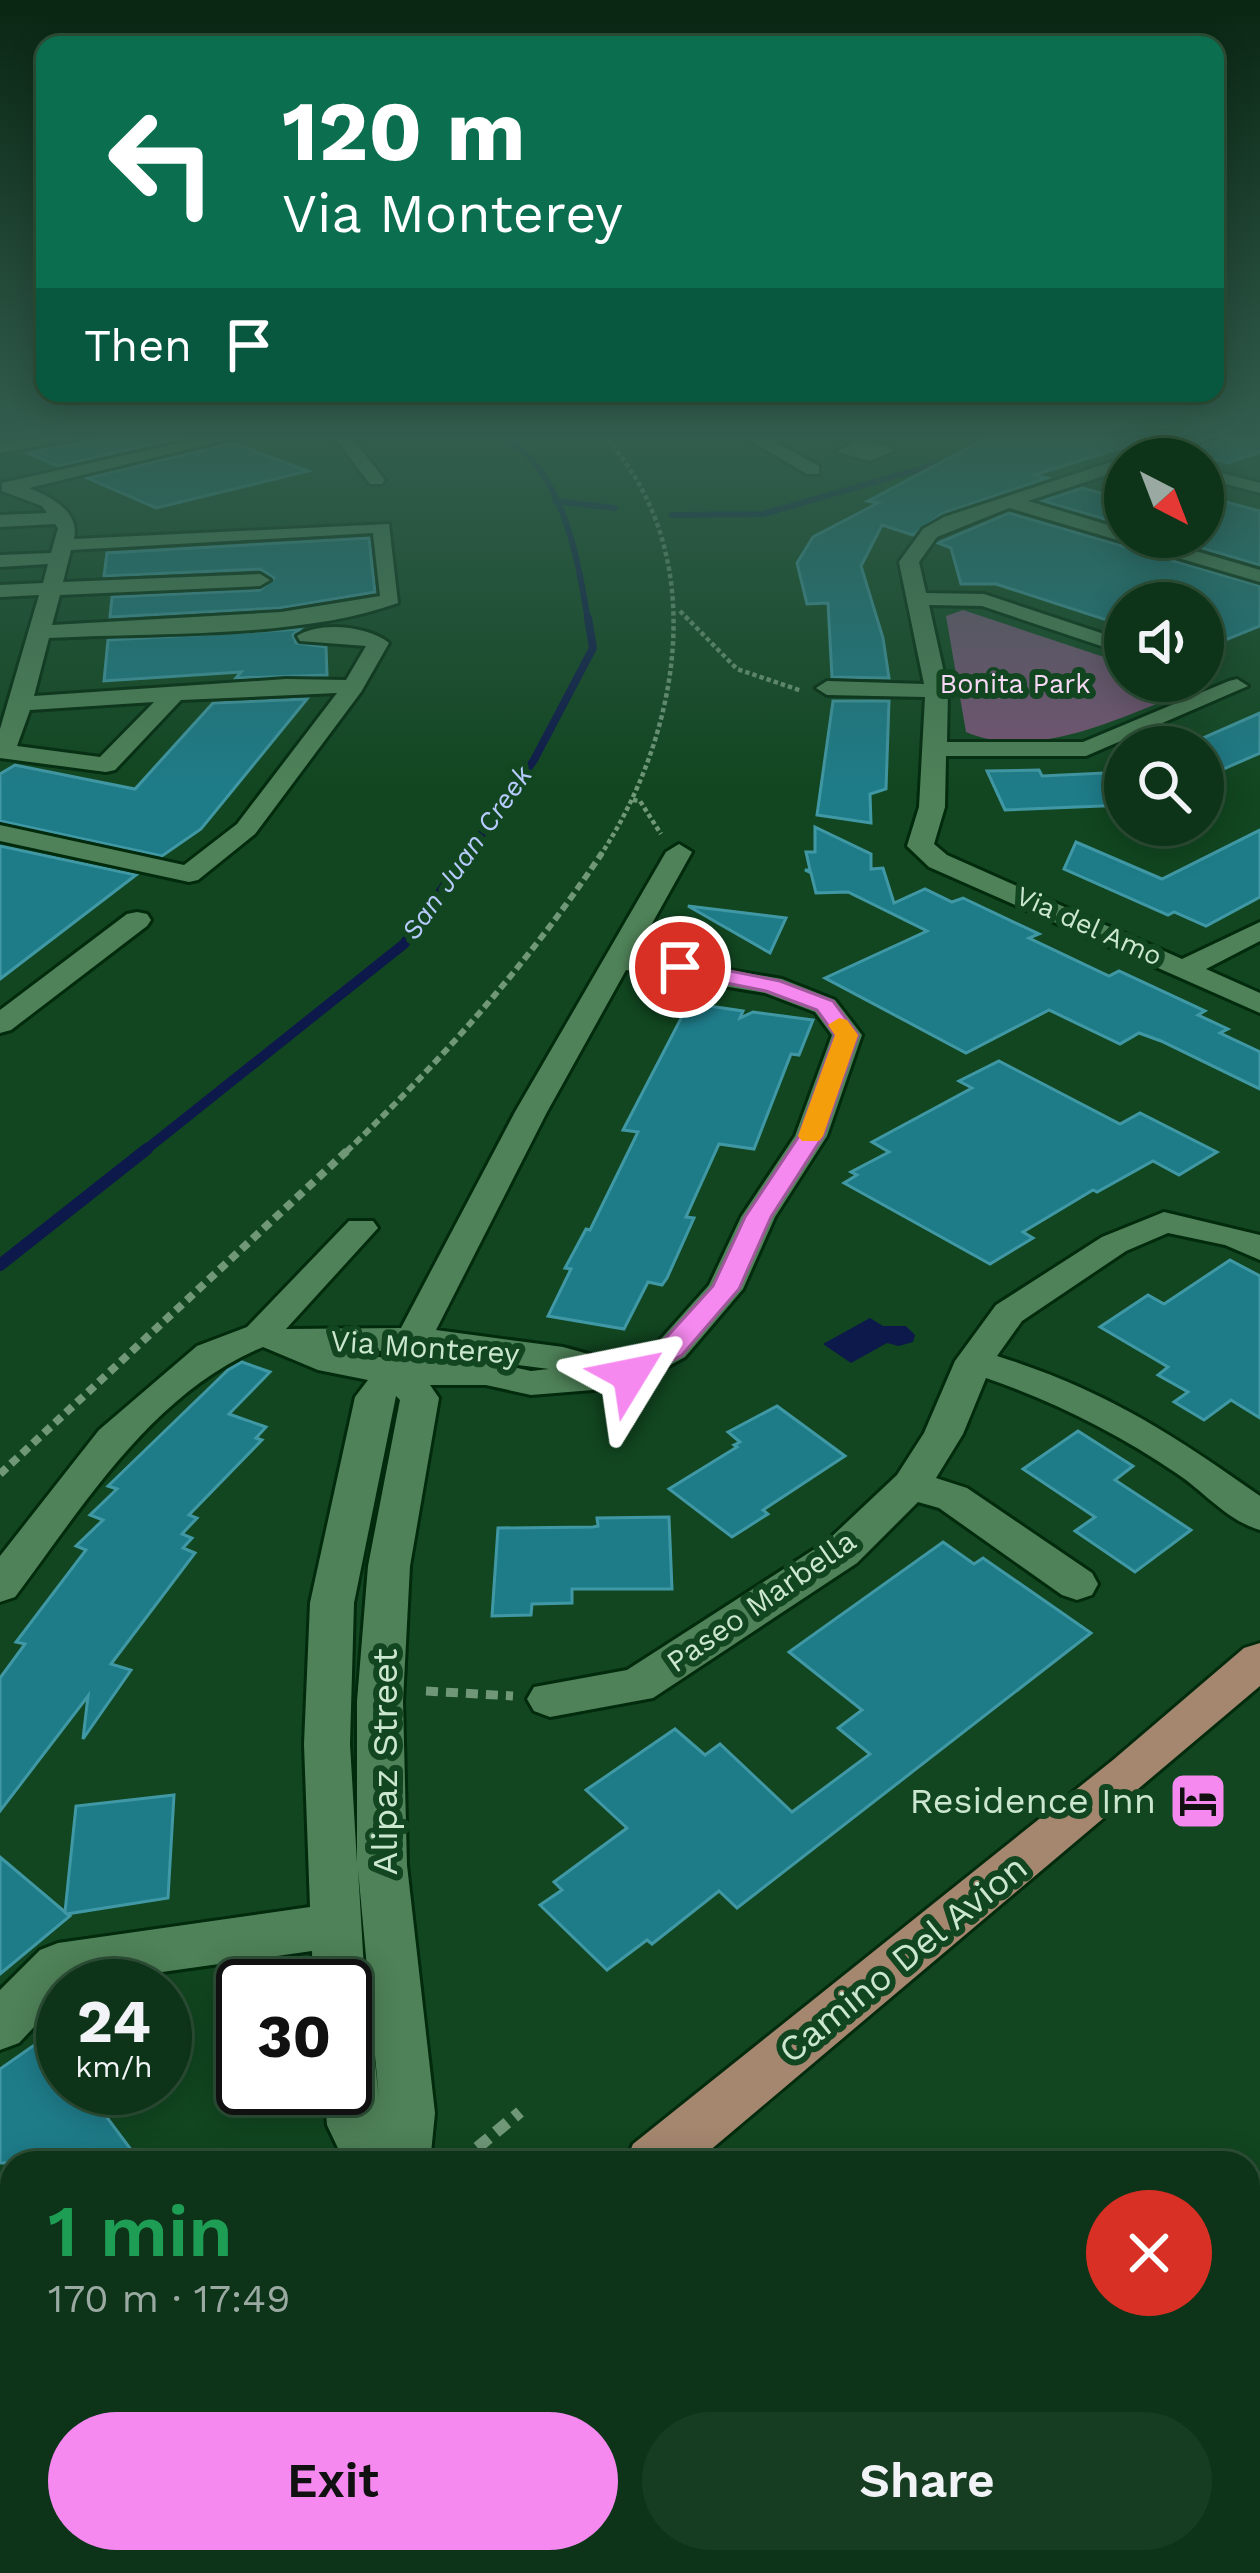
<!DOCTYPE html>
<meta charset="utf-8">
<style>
body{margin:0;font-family:"Work Sans",sans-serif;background:#163c21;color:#f1f3f6;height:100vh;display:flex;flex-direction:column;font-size:45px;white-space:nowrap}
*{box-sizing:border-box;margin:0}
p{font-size:39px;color:#9aaaa2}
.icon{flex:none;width:66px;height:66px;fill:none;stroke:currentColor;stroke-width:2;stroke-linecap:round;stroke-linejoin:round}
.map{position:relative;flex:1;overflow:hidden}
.sheet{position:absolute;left:0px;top:2151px;width:1260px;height:423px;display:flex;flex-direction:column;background:#0d3418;border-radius:36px 36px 0 0;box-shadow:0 6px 30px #0003,0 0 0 3px #2d4f37}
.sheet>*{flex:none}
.banner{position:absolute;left:36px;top:36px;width:1188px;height:366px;border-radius:24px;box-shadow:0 6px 30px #0003,0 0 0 3px #2d4f37;background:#0b6e4f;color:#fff;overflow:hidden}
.needle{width:78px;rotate:138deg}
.tools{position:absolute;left:1104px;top:438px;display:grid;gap:24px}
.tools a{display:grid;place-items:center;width:120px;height:120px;border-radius:50%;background:#0d3418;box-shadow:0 6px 30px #0003,0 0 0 3px #2d4f37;font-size:60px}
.speed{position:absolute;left:36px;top:1959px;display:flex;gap:24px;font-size:60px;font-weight:700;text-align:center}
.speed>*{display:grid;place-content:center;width:156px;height:156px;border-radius:50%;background:#0d3418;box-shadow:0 6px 30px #0003,0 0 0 3px #2d4f37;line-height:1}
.speed small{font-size:30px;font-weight:400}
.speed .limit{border:6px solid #111;border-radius:18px;background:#fff;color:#111}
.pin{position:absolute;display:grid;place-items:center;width:102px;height:102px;color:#fff;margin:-51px;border:6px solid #fff;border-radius:50%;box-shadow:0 3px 12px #0007}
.me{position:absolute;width:132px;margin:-66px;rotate:55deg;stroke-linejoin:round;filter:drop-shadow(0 0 9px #0008)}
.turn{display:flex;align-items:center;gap:42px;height:252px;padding:0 48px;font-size:54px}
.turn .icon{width:156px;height:156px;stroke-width:2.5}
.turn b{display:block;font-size:84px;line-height:102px}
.then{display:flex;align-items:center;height:114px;padding:0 48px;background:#0003;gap:24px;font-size:45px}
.round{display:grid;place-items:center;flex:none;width:126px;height:126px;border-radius:63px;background:#163c21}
.head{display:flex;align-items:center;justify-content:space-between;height:204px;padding:0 48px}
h1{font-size:72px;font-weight:600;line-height:90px;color:#1e9e55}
.button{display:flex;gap:24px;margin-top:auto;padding:24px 48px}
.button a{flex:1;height:138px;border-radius:72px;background:#f589ef;color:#111;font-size:48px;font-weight:600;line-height:138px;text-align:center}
.button a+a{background:#163c21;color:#f1f3f6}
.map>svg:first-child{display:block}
.green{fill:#785476}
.water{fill:#0e194b}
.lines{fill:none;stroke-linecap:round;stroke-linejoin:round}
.stream-far3{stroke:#0e194b;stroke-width:6}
.stream-far2{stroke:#0e194b;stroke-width:8}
.stream-far1{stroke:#0e194b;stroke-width:10}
.stream{stroke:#0e194b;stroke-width:12}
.building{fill:#1e7c89;stroke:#4198a5;stroke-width:3}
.minor-casing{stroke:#022a0d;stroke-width:6}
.major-casing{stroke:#022a0d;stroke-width:6}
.path-far4{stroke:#6f9778;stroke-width:4.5;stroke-dasharray:4.5 3;stroke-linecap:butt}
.path-far3{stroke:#6f9778;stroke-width:6;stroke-dasharray:8 4.5;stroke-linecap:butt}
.path-far2{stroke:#6f9778;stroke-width:8;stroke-dasharray:9 6;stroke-linecap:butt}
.path-far1{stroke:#6f9778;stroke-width:9;stroke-dasharray:12 8;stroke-linecap:butt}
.path{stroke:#6f9778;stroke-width:12;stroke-dasharray:15 9;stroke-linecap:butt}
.minor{fill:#4f8258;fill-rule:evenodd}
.major{fill:#a5876f;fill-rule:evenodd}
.route{fill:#f589ef;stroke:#9f599b;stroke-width:3}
.slow{fill:#f59e0b}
.labels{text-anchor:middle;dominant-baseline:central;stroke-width:12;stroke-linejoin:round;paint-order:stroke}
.far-park-label{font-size:27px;fill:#f8d9f5;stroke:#114620}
.far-water-label{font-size:27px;font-style:italic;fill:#b8cbfd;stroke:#114620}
.far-street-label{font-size:27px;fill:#cce7cf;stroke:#114620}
.street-label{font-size:30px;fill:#cce7cf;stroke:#114620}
.near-street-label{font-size:36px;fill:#cce7cf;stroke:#114620}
.near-poi-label{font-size:36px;fill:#cce7cf;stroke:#114620;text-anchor:end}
</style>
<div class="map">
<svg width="1260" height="2573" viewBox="0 0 1260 2573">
<rect width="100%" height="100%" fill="#114620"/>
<path class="green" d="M 963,610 L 1125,664 L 1125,681 L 1176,681 L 1184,688 L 1181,694 C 1117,719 1034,761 966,732 L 946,616 Z"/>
<path class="water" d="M 870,1318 L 883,1326 L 906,1326 L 915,1335 L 913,1342 L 899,1346 L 887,1343 L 851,1363 L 823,1344 Z"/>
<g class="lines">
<g class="stream-far3">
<path d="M 500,432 C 511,442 527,453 536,465 C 569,507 580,570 588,621"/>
<path d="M 555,501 L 615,508"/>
<path d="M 672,515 L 763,514 L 951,460"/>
</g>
<path class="stream-far2" d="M 466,856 L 534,760 L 593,648 L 588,618"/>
<path class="stream-far1" d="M 143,1152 L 404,944 L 468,853"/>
<path class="stream" d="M 0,1265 L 147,1149"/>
</g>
<g class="building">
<path d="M 128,432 L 206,432 L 58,466 L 28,453 Z"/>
<path d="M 998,432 L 1146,432 L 1147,440 L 1034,475 L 1047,478 L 943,513 L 913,535 L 882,525 L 861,566 L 883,638 L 889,678 L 832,677 L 828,603 L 807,604 L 797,563 L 813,537 L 878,503 L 868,501 Z"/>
<path d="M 1233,432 L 1260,432 L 1260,452 L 1228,463 L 1187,452 Z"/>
<path d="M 233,443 L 308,471 L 156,508 L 87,478 Z"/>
<path d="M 1082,488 L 1125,500 L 1125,525 L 1043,501 Z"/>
<path d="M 1203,496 L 1260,511 L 1260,565 L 1164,537 L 1203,537 Z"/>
<path d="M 1009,513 L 1260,586 L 1260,626 L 1203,649 L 1203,603 L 1125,603 L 1125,626 L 996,584 L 961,584 L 951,548 L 938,543 Z"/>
<path d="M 369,538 L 375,592 L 280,608 L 110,617 L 112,597 L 260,590 L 274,578 L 260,569 L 104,576 L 107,553 Z"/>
<path d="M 300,629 L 293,635 L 296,643 L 326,647 L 327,675 L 236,678 L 241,672 L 104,681 L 108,640 Z"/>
<path d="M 307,699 L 201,829 L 162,856 L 0,821 L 0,774 L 15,765 L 135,789 L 213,703 Z"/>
<path d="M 833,701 L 889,701 L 886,789 L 870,794 L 871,823 L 817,815 Z"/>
<path d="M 1260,713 L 1260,753 L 1203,778 L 1203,738 Z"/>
<path d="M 1039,770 L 1042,776 L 1125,772 L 1125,805 L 1005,810 L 987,771 Z"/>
<path d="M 815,827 L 871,854 L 871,869 L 883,868 L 894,903 L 925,889 L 952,902 L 963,898 L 1039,934 L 1029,938 L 1109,976 L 1119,971 L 1205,1011 L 1198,1015 L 1228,1029 L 1220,1033 L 1260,1052 L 1260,1089 L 1161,1041 L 1139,1033 L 1120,1044 L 1049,1010 L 966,1053 L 825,978 L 927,931 L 848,892 L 816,893 L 811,873 L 805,870 L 810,870 L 806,852 L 815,852 Z"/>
<path d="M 1260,830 L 1260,897 L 1206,926 L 1174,912 L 1168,915 L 1064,869 L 1076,842 L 1162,879 Z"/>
<path d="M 0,846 L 136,875 L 0,979 Z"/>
<path d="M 688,906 L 786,918 L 770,953 Z"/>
<path d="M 689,1003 L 743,1011 L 740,1018 L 753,1012 L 813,1020 L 799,1055 L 791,1054 L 754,1149 L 719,1144 L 686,1217 L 694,1218 L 667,1278 L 662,1285 L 648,1282 L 624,1329 L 548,1316 L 571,1269 L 565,1268 L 586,1229 L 590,1230 L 638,1132 L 623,1130 Z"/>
<path d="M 999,1061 L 1120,1124 L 1140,1113 L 1217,1152 L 1179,1175 L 1153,1161 L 1097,1192 L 1093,1190 L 1023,1232 L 1033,1238 L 990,1264 L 844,1183 L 857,1175 L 851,1172 L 889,1152 L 872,1142 L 972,1088 L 959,1081 Z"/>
<path d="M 1230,1260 L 1260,1276 L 1260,1418 L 1231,1400 L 1204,1420 L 1174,1402 L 1188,1392 L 1158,1375 L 1168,1367 L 1100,1327 L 1148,1295 L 1164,1304 Z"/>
<path d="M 242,1362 L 270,1372 L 229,1414 L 266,1427 L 256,1438 L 262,1440 L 189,1515 L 197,1518 L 182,1534 L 192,1538 L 183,1548 L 195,1553 L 111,1664 L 131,1670 L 83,1739 L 88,1696 L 0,1811 L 0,1678 L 25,1644 L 16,1642 L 86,1550 L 76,1546 L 103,1520 L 90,1515 L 117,1489 L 108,1486 L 228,1370 Z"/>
<path d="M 777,1406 L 845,1456 L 763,1510 L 768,1514 L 732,1537 L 669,1489 L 737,1447 L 734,1445 L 740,1442 L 728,1432 Z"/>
<path d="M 1078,1431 L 1133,1466 L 1115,1480 L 1191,1530 L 1135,1572 L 1075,1531 L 1095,1517 L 1023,1469 Z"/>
<path d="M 669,1517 L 672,1589 L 572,1589 L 572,1603 L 532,1604 L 531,1615 L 492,1616 L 498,1528 L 593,1527 L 598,1526 L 597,1518 Z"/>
<path d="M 943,1542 L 974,1564 L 983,1558 L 1091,1633 L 737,1908 L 719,1891 L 652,1944 L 647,1940 L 607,1970 L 540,1905 L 562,1890 L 554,1882 L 627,1828 L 586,1790 L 675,1729 L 705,1755 L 720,1744 L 792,1812 L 870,1754 L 838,1728 L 862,1710 L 789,1652 Z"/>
<path d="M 174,1795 L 168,1898 L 67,1914 L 70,1916 L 0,1974 L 0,1857 L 65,1912 L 76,1806 Z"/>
<path d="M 63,2025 L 63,2088 L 85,2088 L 141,2163 L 0,2163 L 0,2069 Z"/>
</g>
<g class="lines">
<g class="minor-casing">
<g id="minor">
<path d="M 69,432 L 111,432 L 0,453 L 0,443 Z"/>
<path d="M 228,432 L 259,432 L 29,488 C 53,498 80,512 74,539 L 389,524 L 398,603 C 299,639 155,632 49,638 L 34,696 L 286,679 L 346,680 L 366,646 L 300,641 L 297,636 C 320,621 368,626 389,643 L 361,692 L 255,834 L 198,880 L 189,882 L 0,841 L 0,825 L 184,865 L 237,824 L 337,693 L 181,700 L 115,770 L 106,772 L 0,758 L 0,729 L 39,595 L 0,597 L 0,585 L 43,583 L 48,564 L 0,567 L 0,555 L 51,553 L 58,528 L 55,524 L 0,527 L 0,515 L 47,513 L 42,506 L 2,491 L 2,483 ZM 373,533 L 380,596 L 281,612 L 52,625 L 60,595 L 260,586 L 270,580 L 260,574 L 63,582 L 71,550 ZM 154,702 L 100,757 L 17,746 L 30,710 Z"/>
<path d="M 330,432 L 347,432 L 385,480 L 382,484 L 370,484 Z"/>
<path d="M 771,432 L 794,432 L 775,442 L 819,466 L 819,474 L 807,474 L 753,442 Z"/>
<path d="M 1203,432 L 1229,432 L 1154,459 L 1125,459 L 1125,469 L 1028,501 L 1125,530 L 1125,537 L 1148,537 L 1260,570 L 1260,582 L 1009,508 L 937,537 L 919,562 L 926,593 L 984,594 L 1125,641 L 1125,654 L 982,606 L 929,605 L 948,691 L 947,742 L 1083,742 L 1229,681 L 1237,679 L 1248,686 L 1086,756 L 946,756 L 945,807 L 934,844 L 947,855 L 1182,959 L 1260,922 L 1260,941 L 1206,969 L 1260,993 L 1260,1013 L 929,867 L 907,846 L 919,807 L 925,697 L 827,695 L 816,688 L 827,681 L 924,684 L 899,562 L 923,529 L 944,517 Z"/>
<path d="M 858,440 L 890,447 L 893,451 L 870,461 L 836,452 Z"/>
<path d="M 1203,468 L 1260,483 L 1260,493 L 1203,478 Z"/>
<path d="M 679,844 L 692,852 L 635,954 L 782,979 L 835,1000 L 862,1035 L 827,1136 L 775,1217 L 743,1289 L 685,1357 L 630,1387 L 531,1395 L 486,1385 L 430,1385 L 439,1398 L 410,1566 L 403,1701 L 407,1865 L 435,2113 L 430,2163 L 345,2163 L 327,2125 L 324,2088 L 345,2088 L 345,2012 L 364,2019 L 372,2036 L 379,2099 L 358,1869 L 365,1986 L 357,2002 L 345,2007 L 345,1986 L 313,1986 L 312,1951 L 63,1986 L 63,1996 L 19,2043 L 0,2050 L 0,1990 L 40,1950 L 58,1943 L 310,1907 L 304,1744 L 310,1603 L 355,1397 L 368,1380 L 318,1370 L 263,1347 C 153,1392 84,1505 15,1597 L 0,1602 L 0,1556 L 99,1430 L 197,1346 L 247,1327 L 349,1221 L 373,1221 L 378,1228 L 286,1329 L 401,1328 L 515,1112 L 666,852 ZM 626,970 L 765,993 L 815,1012 L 832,1035 L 795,1136 L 741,1217 L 709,1285 L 659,1341 L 621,1363 L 563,1347 L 436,1330 L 547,1112 ZM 340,1350 L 388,1351 L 385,1358 ZM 425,1353 L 549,1369 L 531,1371 L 486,1361 L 421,1360 ZM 396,1396 L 400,1400 L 368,1566 L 357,1701 L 357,1863 L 350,1744 L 354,1603 Z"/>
<path d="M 137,912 L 147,914 L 151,920 L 147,926 L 11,1030 L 0,1033 L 0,1010 L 127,914 Z"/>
<path d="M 1164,1212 L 1260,1235 L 1260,1260 L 1225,1245 L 1168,1233 L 1126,1251 L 1022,1321 L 997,1356 C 1103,1389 1171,1433 1260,1496 L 1260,1530 C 1226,1520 1205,1492 1176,1473 C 1117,1433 1053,1401 986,1378 L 963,1434 L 936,1478 L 967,1488 L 1092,1573 L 1098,1584 L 1092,1595 L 1077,1600 L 1062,1595 L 939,1508 L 918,1502 L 857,1563 L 653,1698 L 550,1717 L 534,1711 L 527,1699 L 534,1687 L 627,1670 L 827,1541 L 897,1475 L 924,1433 L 955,1361 L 996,1305 L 1102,1237 Z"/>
<path d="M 0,2399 L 12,2404 L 12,2481 L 0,2476 Z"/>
<path d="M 1248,2450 L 1260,2455 L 1260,2526 L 1248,2521 Z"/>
<path d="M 701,2562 L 772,2562 L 768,2573 L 696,2573 Z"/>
</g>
</g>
<g class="major-casing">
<g id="major">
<path d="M 1260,1643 L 1260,1686 L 695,2163 L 625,2163 L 633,2144 L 1113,1760 L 1244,1648 Z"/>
<path d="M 460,2562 L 524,2562 L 529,2573 L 463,2573 Z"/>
</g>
</g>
<g class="path-far4">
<path d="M 680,611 L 737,669 L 802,691"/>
<path d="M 633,800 L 640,801 L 661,834"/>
<path d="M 600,856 C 682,732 713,548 600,432"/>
</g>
<path class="path-far3" d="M 346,1152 C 442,1060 528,964 602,853"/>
<path class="path-far2" d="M 0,1474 L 349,1149"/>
<path class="path-far1" d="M 426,1691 L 513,1696"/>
<g class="path">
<path d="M 459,2163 L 520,2112"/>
<path d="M 0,2520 L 12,2541"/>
<path d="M 24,2562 L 31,2573"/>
<path d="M 88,2573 L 102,2562"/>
</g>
<use href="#minor" class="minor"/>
<use href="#major" class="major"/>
</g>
<linearGradient id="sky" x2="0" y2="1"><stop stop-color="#092612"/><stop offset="0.55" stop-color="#325d4e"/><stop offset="1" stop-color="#325d4e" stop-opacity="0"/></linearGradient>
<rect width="1260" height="792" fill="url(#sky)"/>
<path class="route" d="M 680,961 L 780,981 L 833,1001 L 858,1035 L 823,1136 L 771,1217 L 739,1289 L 682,1355 L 630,1384 L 616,1375 L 620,1368 L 662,1342 L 713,1286 L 745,1217 L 799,1136 L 835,1035 L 817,1010 L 766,991 L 672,972 L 669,967 Z"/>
<path class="slow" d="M 839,1018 L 847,1020 L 858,1035 L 823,1136 L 819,1141 L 802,1141 L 798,1136 L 835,1035 L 828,1025 Z"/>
<defs>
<g id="hotel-square" transform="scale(3)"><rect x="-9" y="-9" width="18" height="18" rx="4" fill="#f589ef" stroke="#114620"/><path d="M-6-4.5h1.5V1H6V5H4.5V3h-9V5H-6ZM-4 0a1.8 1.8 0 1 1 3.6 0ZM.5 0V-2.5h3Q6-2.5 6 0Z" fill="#111"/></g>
</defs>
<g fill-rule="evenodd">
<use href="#hotel-square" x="1198" y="1801"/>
</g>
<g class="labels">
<g class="far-park-label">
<text x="1015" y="684">Bonita Park</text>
</g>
<g class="far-water-label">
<text transform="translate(467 853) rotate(-55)">San Juan Creek</text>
</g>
<g class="far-street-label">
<text transform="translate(1089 926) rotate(24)">Via del Amo</text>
</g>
<g class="street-label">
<text transform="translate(425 1347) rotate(4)">Via Monterey</text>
<text transform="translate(761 1601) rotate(-35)">Paseo Marbella</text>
</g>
<g class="near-street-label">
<text transform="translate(385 1762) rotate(-90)">Alipaz Street</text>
<text transform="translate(903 1959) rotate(-39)">Camino Del Avion</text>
</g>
<g class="near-poi-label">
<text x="1156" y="1801">Residence Inn</text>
</g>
</g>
</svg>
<div class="tools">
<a><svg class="needle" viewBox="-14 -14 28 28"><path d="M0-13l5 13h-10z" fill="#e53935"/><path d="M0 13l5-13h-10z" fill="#9aaaa2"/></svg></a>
<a><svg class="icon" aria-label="sound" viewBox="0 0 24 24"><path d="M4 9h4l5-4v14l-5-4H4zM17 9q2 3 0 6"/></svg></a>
<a><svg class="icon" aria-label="search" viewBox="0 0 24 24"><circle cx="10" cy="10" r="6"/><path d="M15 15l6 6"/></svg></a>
</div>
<div class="speed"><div>24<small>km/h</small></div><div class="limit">30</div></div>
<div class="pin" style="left:680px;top:967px;background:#d93025"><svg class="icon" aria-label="arrive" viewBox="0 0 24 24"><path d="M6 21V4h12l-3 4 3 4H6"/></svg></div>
<svg class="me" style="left:630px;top:1375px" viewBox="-20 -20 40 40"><path d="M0-17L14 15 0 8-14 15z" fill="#f589ef" stroke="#fff" stroke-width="4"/></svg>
<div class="banner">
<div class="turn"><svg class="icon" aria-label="left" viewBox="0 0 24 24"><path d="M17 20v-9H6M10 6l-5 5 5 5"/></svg><div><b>120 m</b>Via Monterey</div></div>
<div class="then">Then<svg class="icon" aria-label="arrive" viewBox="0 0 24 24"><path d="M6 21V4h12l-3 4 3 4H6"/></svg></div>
</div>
<section class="sheet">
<div class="head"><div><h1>1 min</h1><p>170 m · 17:49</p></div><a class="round" style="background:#d93025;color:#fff"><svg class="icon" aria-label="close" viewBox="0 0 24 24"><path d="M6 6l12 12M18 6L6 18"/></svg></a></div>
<div class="button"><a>Exit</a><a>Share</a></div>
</section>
</div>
